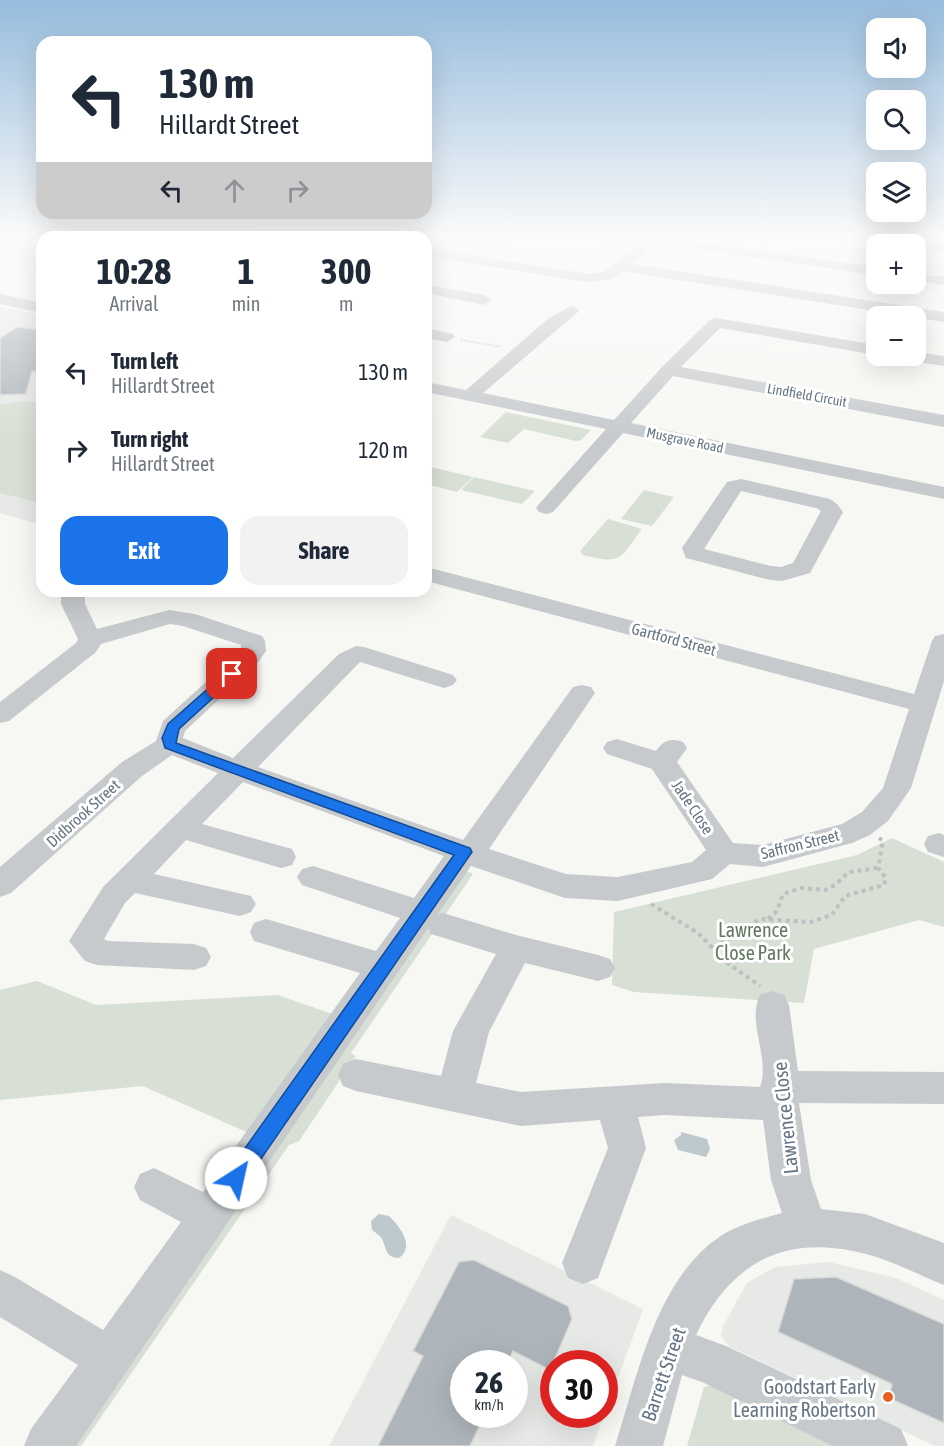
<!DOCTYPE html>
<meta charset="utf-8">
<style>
body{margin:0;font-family:"Asap Condensed",sans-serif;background:#f2f2f3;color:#1f2937;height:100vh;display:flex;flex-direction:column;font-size:22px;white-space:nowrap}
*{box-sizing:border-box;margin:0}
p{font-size:20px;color:#747a83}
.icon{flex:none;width:33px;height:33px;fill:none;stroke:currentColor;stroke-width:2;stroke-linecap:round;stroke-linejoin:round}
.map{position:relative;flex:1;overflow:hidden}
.side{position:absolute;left:36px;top:231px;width:396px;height:366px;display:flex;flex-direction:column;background:#fff;border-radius:18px;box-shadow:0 6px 24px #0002}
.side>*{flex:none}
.top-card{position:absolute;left:36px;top:36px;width:396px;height:183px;border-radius:18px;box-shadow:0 6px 24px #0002;background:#fff;color:#1f2937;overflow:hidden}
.buttons{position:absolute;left:866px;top:18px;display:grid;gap:12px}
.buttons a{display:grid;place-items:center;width:60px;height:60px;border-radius:12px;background:#fff;box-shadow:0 6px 24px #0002;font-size:30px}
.speed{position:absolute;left:450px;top:1350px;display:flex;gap:12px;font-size:30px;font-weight:700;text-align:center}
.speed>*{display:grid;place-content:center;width:78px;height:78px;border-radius:50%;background:#fff;box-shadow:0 6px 24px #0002;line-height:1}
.speed small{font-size:15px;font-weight:400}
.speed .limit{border:9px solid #d22;background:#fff;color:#111}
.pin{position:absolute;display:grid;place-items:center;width:51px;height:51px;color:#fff;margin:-26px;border-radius:12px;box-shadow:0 3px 9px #0006}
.me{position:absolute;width:66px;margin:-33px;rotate:35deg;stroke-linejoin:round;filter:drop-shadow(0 0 4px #0008)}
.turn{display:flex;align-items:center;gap:21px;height:126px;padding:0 24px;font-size:27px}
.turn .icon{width:78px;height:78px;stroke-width:2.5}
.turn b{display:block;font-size:42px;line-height:51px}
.lanes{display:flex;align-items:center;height:57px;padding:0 24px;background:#0003;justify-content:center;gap:30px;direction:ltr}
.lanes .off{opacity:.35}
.eta{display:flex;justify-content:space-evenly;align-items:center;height:102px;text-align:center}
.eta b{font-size:36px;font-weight:700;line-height:42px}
.button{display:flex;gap:12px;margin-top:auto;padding:12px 24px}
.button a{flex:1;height:69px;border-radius:18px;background:#1a73e8;color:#fff;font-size:24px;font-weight:700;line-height:69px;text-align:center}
.button a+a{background:#f2f2f3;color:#1f2937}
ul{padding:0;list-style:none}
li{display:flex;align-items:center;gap:18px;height:78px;padding:0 24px}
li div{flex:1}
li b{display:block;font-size:22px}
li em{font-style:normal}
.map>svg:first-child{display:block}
.built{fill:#e7e9e7;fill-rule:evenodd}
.green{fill:#d8dfd4}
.water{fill:#bec9cd}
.building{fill:#adb5bb;stroke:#d8d8d6;stroke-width:1.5}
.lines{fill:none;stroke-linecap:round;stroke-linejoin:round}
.path-far1{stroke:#bec0c2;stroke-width:1.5;stroke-dasharray:1.5 1.5;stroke-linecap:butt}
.path{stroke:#bec0c2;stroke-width:4;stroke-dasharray:4 4;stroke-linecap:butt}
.minor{fill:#c7cacd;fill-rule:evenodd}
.route{fill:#1a73e8;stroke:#114b97;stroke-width:1.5}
.poi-dot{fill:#e95d21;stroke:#fff;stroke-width:2}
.labels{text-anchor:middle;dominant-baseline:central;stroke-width:6;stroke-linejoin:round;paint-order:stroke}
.far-street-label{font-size:14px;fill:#657586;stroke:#fff}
.street-label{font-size:16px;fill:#657586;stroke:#fff}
.near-park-label{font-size:20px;fill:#637860;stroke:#fff}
.near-street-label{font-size:20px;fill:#657586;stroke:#fff}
.near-poi-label{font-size:20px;fill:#657586;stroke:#fff;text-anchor:end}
</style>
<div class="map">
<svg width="944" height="1446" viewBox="0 0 944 1446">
<rect width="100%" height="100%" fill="#f7f7f4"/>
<g class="built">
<path d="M 0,307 L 42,315 L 42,525 L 0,513 Z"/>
<path d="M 451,1215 L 643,1309 L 605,1414 L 604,1364 L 554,1364 L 554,1414 L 604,1415 L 593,1446 L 329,1446 ZM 464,1364 L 514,1364 L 514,1414 L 464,1414 Z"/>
<path d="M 829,1262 L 896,1278 L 944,1300 L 944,1446 L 935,1446 L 730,1347 L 721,1336 L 723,1326 L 747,1283 L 775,1267 Z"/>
</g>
<g class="green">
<path d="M 18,402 L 42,402 L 42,503 L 0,493 L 0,405 Z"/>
<path d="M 506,412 L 591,430 L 581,440 L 576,441 L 524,429 L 508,443 L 480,437 Z"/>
<path d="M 426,466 L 473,477 L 457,492 L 426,484 Z"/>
<path d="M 474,477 L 535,491 L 522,504 L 461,490 Z"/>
<path d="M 644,490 L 674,497 L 652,526 L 621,519 Z"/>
<path d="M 608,519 L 642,529 C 619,559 623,565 583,555 L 580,551 Z"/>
<path d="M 892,838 L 944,862 L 944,927 L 919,920 L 814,949 L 804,1003 L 634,992 L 612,985 L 614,912 L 857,855 Z"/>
<path d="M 462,869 L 473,874 L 351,1053 L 356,1056 L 299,1141 L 289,1145 L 81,1446 L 61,1446 Z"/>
<path d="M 37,981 L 96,1005 L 278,995 L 338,1016 L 251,1134 L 143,1086 L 0,1100 L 0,990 Z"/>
<path d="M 717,1384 L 845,1446 L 687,1446 L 704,1387 Z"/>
</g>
<g class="water">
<path d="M 681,1132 L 707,1139 L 710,1149 L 706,1157 L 678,1150 L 674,1140 L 681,1135 Z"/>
<path d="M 379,1214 L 389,1216 C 399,1226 416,1246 399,1258 C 386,1257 387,1251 383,1241 C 381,1236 376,1233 372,1230 L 371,1221 Z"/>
</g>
<g class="building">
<path d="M 17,327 L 42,330 L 42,372 L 32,371 L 26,394 L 0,395 L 0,338 Z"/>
<path d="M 474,1260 L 568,1306 L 572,1319 L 550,1370 L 513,1351 L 507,1364 L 464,1364 L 464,1414 L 485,1414 L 470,1446 L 378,1446 L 423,1356 L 413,1351 L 459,1262 Z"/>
<path d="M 836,1277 L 944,1324 L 944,1423 L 889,1398 L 892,1384 L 778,1332 L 794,1279 Z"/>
</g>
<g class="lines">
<path class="path-far1" d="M 461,340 L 502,347"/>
<g class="path">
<path d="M 651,904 L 698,933 L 726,962 L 760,986"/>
<path d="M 768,919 L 777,911 L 783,894 L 801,888 L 825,890 L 835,885 L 849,872 L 878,868"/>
<path d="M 714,948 L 760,919 L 811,922 L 832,915 L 845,896 L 884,885 L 886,878 L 878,868 L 883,841 L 879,838"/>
</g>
<g class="minor">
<path d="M 599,239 L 643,240 L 678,239 L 876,267 L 876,275 L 656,243 L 632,264 L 944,312 L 944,322 L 623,271 L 613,279 L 588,282 L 426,256 L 426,248 L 588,274 L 604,272 L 634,247 L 605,243 Z"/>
<path d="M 896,239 L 920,239 L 944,244 L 944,252 L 898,242 Z"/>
<path d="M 915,273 L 944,277 L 944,285 L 915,281 Z"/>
<path d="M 426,285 L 484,295 L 492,300 L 484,305 L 426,293 Z"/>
<path d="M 0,294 L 42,303 L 42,313 L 0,304 Z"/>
<path d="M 571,306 L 576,308 L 579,311 L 483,393 L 614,420 L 663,366 L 710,320 L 716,318 L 876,345 L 876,355 L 720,328 L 681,367 L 944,415 L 944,427 L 673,376 L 631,423 L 944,487 L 944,499 L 623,433 L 553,512 L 546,514 L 539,512 L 536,508 L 539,504 L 606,429 L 426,392 L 426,382 L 466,390 L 549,318 Z"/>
<path d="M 426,328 L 453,334 L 455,337 L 447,342 L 426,338 Z"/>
<path d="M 915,352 L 944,356 L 944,366 L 910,361 L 902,356 L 915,356 Z"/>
<path d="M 741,479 L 830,499 L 837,504 L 843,512 L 810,573 L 782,581 L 770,580 L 686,558 L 682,548 L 727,482 ZM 741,491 L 816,508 L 821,511 L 793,563 L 781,567 L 771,566 L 704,549 Z"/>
<path d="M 426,567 L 914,694 L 932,641 L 935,636 L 944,634 L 944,681 L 911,788 L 888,821 L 870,835 L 852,843 L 763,867 L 730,864 L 712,879 L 618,901 L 565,898 L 471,866 L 438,914 L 443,913 L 516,935 L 598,955 L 610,959 L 615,968 L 610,977 L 598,981 L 525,963 L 489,1032 L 476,1083 L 521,1092 L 665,1083 L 760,1087 C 771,1058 746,1023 760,995 L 772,991 L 784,995 L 789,1005 L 798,1071 L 944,1072 L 944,1104 L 799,1103 L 811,1180 L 821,1209 L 865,1214 L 944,1243 L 944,1285 C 914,1273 885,1257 853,1251 C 777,1236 728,1268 696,1335 L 726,1346 L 901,1429 L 908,1446 L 833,1446 L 702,1382 L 682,1375 L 663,1446 L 615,1446 C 637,1378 655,1282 718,1238 C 736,1225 761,1219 782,1213 L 771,1180 L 763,1120 L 665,1115 L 638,1117 L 646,1148 L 598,1278 L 583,1284 L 568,1278 L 562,1263 L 608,1148 L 600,1120 L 521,1126 L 356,1091 L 343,1086 L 338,1075 L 343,1064 L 356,1059 L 441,1076 L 453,1031 L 496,954 L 431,934 L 428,928 L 76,1446 L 24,1446 L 31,1429 L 78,1365 L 0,1317 L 0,1270 L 15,1277 L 103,1330 L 181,1222 L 140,1200 L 134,1187 L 140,1174 L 154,1168 L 203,1192 L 360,973 L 254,941 L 250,932 L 254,923 L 266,919 L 376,951 L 400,918 L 302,885 L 297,877 L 302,869 L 313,866 L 414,898 L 444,856 L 243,782 L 202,824 L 292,849 L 296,857 L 292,865 L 281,868 L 186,840 L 154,874 L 251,896 L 256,904 L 251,912 L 240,916 L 135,893 L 125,903 L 104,939 L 108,941 L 194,944 L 206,948 L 211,957 L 206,966 L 194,970 L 97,965 L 85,961 L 69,941 L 103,887 L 218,773 L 172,755 L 142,776 L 11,893 L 0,897 L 0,867 L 122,762 L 156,741 L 163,721 L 241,650 L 241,645 L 183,626 L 170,624 L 101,644 L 96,652 L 9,721 L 0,723 L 0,702 L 76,643 L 78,639 L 61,604 L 61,591 L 85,591 L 85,604 L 97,629 L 169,610 L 195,614 L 262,636 L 265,641 L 266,651 L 256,665 L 185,731 L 183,738 L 233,758 L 339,654 L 356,646 L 364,647 L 453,675 L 457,680 L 453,685 L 444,688 L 360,662 L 258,767 L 463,840 L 573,687 L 582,685 L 591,687 L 595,693 L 489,849 L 566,874 L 618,877 L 692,862 L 706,850 L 652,769 L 607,754 L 603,748 L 607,742 L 617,739 L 656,751 C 664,740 670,738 683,742 L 687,748 L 677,762 L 733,843 L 763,845 L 842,824 L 862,812 L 883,788 L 909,709 L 426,581 Z"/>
<path d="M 939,833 L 944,835 L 944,857 L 928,852 L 924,844 L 928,836 Z"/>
</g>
</g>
<linearGradient id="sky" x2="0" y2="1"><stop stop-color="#97bcdd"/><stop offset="0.54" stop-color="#fbfbfa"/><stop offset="1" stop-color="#fbfbfa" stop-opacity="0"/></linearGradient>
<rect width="944" height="441" fill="url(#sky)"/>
<path class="route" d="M 232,670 L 237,671 L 239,674 L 237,676 L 179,729 L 176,743 L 470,848 L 472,852 L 243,1185 L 236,1187 L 228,1185 L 225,1178 L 228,1172 L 454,855 L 165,748 L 162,738 L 168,724 L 228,671 Z"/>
<circle class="poi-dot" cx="888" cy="1397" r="6"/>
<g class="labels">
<g class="far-street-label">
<text transform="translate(807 395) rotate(10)">Lindfield Circuit</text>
<text transform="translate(685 440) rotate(12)">Musgrave Road</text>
</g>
<g class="street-label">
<text transform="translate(674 639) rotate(15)">Gartford Street</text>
<text transform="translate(693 807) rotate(56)">Jade Close</text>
<text transform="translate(83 813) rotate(-42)">Didbrook Street</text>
<text transform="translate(800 844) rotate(-14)">Saffron Street</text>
</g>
<g class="near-park-label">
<text x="753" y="929">Lawrence<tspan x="753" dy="23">Close Park</tspan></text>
</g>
<g class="near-street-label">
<text transform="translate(785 1118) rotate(-96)">Lawrence Close</text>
<text transform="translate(663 1374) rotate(-71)">Barrett Street</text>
</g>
<g class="near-poi-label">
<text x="876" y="1386">Goodstart Early<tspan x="876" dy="23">Learning Robertson</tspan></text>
</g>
</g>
</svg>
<div class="buttons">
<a><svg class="icon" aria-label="sound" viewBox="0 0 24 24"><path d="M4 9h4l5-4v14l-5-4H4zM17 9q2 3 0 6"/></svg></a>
<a><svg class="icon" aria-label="search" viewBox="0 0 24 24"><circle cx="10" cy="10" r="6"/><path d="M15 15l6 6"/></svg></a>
<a><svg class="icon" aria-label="layers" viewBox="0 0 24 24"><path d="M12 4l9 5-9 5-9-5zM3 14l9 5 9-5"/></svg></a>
<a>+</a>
<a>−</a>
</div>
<div class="speed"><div>26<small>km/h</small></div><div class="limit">30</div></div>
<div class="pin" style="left:232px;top:674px;background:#d93025"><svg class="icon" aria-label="arrive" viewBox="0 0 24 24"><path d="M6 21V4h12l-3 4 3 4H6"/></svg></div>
<svg class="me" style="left:236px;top:1178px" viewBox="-20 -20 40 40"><circle r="19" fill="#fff"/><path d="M0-13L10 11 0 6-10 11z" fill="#1a73e8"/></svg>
<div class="top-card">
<div class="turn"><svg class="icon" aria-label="left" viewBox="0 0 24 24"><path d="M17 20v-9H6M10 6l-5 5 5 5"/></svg><div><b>130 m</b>Hillardt Street</div></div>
<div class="lanes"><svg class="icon" aria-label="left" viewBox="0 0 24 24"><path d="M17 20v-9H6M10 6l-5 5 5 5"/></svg><svg class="icon off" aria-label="ahead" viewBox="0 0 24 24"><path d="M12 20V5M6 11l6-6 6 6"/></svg><svg class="icon off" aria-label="right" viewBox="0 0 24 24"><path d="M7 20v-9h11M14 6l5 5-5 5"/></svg></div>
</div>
<section class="side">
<div class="eta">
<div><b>10:28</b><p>Arrival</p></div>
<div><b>1</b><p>min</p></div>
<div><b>300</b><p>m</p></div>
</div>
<ul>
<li><svg class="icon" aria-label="left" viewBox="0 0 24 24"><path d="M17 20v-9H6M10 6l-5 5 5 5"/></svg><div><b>Turn left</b><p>Hillardt Street</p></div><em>130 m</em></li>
<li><svg class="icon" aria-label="right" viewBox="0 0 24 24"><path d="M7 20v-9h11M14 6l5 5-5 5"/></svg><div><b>Turn right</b><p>Hillardt Street</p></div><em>120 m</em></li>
</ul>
<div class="button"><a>Exit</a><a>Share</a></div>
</section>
</div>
